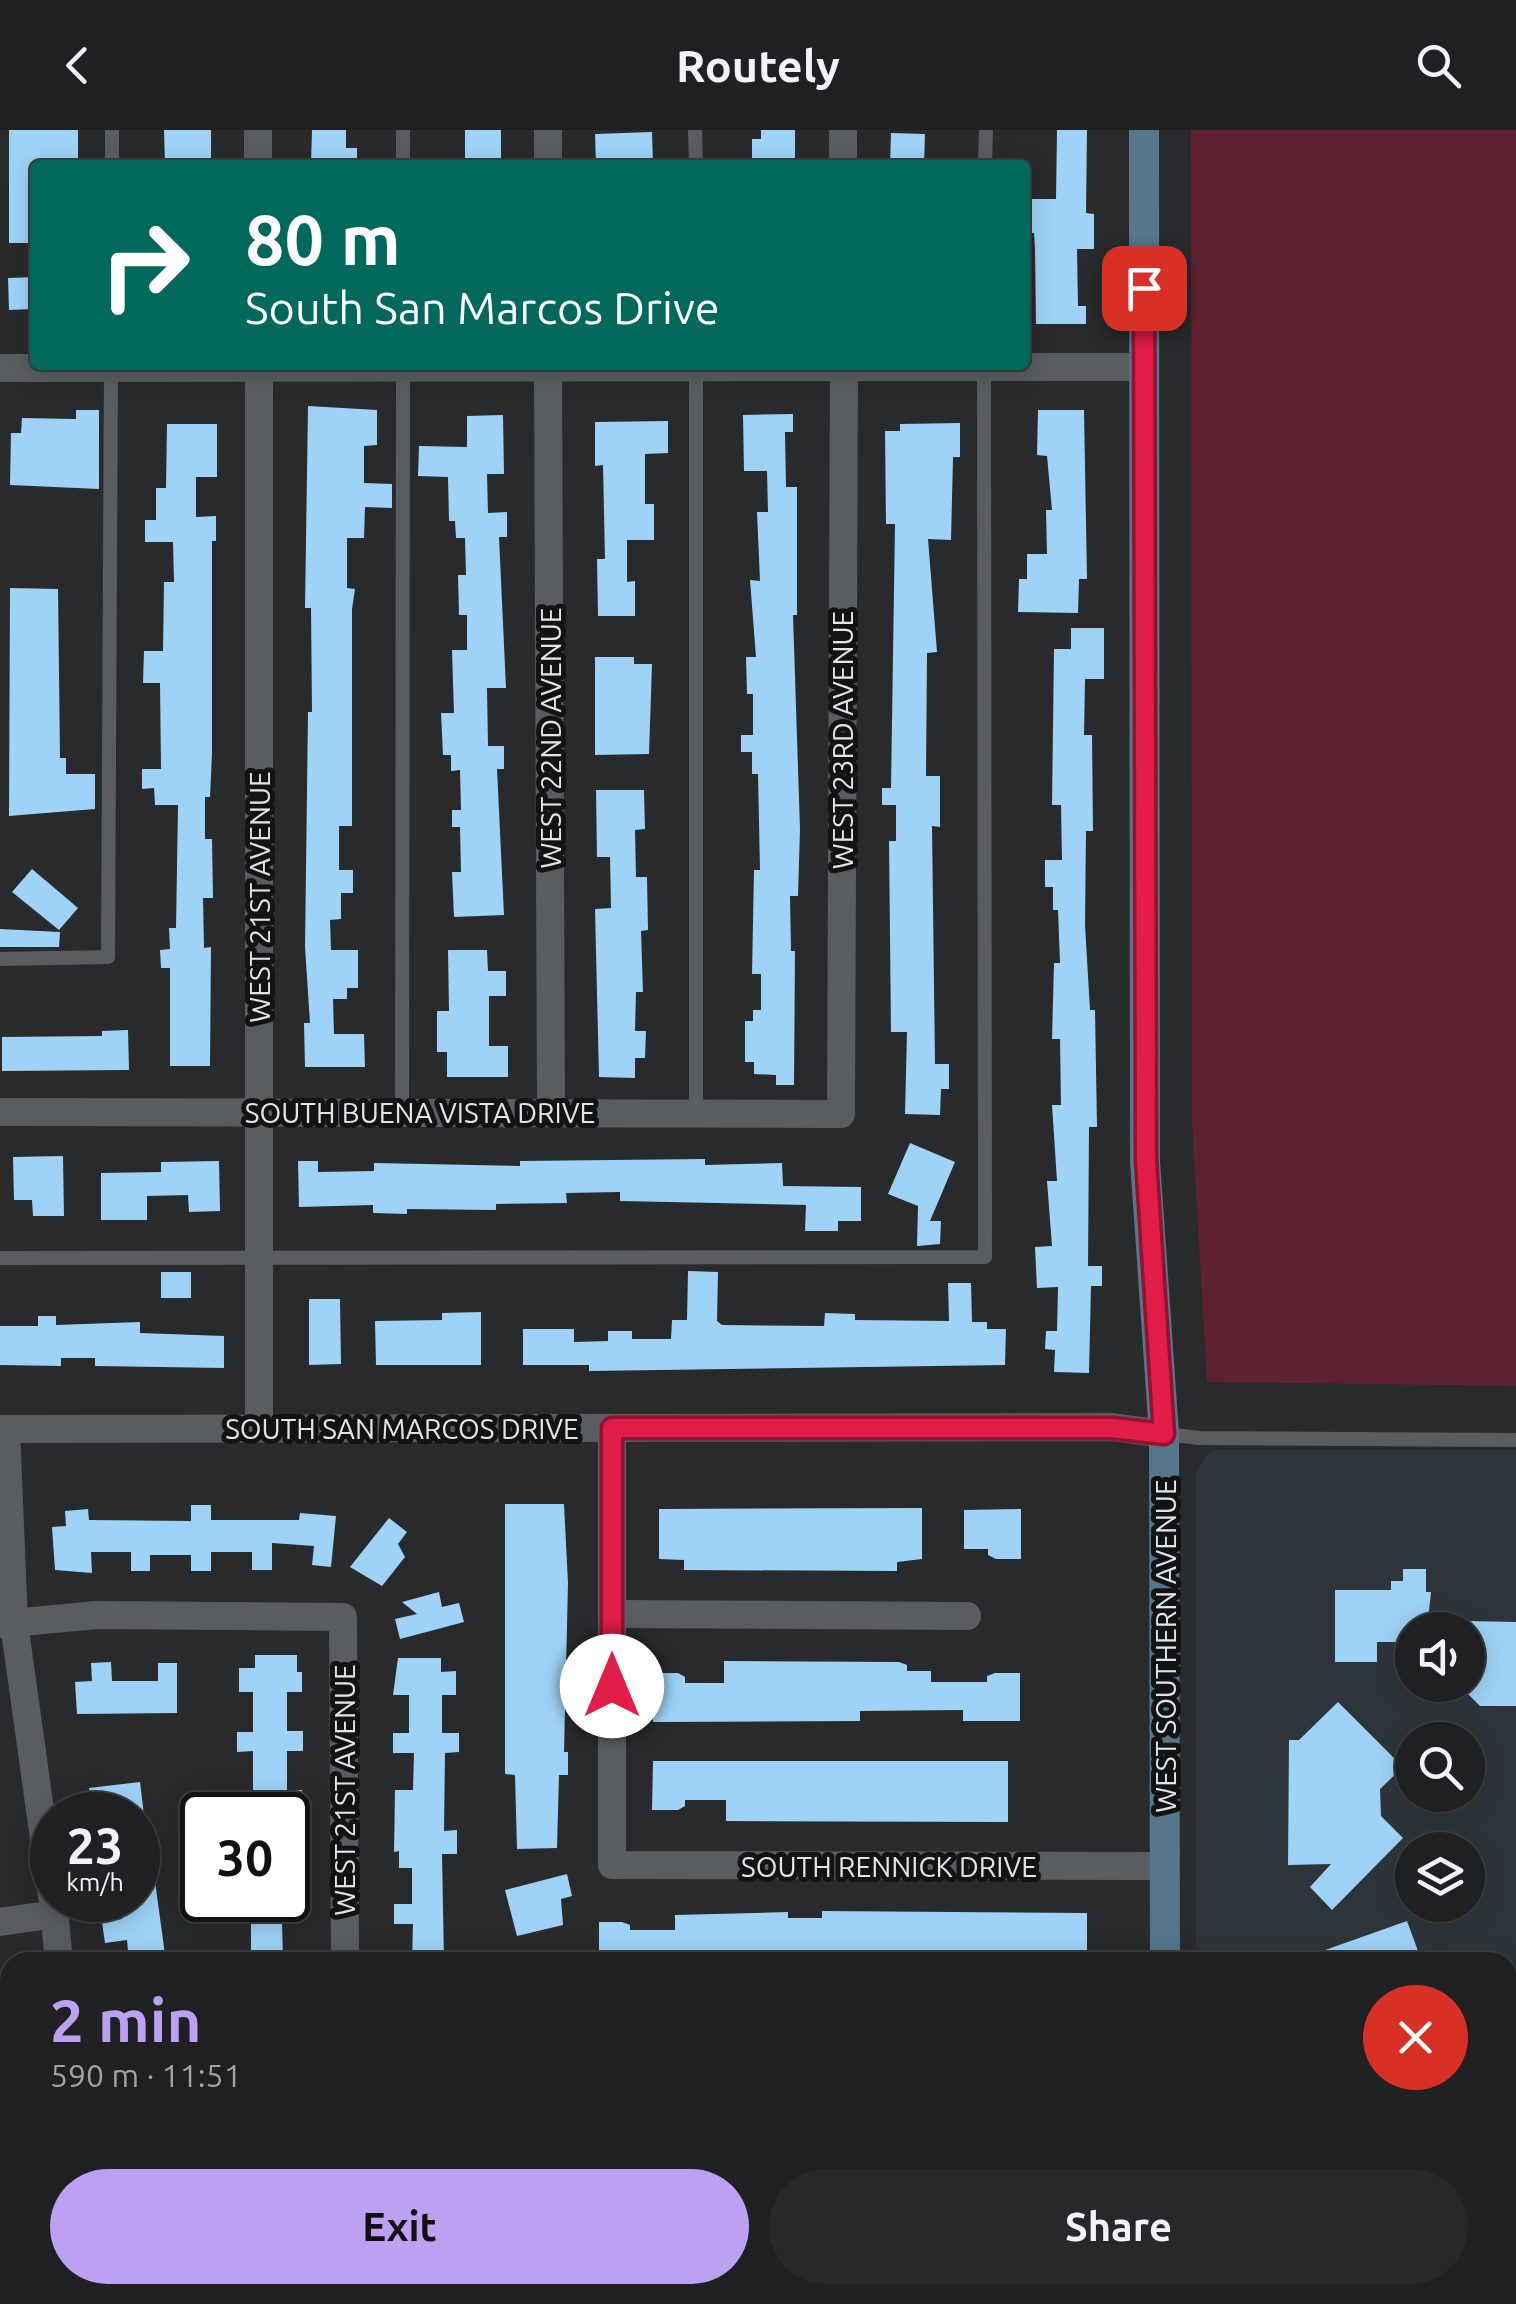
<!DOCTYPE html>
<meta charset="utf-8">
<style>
body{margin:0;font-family:Ubuntu,sans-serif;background:#26282a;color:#f1f3f6;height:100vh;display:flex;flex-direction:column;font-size:38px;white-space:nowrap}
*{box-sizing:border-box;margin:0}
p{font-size:32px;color:#a1a3a5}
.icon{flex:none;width:55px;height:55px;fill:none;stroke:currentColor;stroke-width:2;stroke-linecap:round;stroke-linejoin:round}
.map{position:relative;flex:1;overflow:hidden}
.panel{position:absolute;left:0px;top:1822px;width:1518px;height:352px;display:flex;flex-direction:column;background:#1e2021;border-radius:30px 30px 0 0;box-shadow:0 5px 25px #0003,0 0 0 2px #3c3e3f}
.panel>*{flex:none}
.guide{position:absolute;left:30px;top:30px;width:1000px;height:210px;border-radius:10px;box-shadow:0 5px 25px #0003,0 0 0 2px #3c3e3f;background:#00695c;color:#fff;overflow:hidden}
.controls{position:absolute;left:1395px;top:1482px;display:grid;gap:20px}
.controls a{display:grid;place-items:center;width:90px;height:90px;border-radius:50%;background:#1e2021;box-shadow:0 5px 25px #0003,0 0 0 2px #3c3e3f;font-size:50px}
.speed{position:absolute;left:30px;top:1662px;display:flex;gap:20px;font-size:50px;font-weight:700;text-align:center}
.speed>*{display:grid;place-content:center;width:130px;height:130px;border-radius:50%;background:#1e2021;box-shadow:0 5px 25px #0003,0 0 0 2px #3c3e3f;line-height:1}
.speed small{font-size:25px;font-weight:400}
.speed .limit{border:5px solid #111;border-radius:15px;background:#fff;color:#111}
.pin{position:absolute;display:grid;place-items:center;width:85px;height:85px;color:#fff;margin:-42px;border-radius:20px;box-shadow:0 5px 15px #0006}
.me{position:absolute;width:110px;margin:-55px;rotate:0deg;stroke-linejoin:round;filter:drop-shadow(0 0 8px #0008)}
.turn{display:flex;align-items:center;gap:35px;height:210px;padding:0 50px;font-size:45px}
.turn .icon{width:130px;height:130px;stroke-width:2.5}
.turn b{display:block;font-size:70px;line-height:85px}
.round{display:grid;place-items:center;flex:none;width:105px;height:105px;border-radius:52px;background:#26282a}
.overview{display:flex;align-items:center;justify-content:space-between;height:170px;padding:0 50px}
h1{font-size:60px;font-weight:700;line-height:75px;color:#bca0f2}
.cta{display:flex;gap:20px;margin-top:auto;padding:20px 50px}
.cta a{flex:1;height:115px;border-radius:60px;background:#bca0f2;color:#111;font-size:40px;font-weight:700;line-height:115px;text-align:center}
.cta a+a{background:#26282a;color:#f1f3f6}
header{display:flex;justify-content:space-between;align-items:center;height:130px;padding:0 50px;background:#1e2021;font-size:45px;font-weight:700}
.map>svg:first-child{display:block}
.built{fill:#2d353b;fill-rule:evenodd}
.green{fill:#5d2131}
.building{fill:#9ed3f7}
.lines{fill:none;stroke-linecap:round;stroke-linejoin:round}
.lane{stroke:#5a5d5f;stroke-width:14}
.street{stroke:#5a5d5f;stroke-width:28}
.secondary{stroke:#56768a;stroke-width:30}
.route-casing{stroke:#92132f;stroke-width:25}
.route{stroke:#e11d48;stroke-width:18}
.labels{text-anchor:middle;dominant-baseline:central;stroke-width:10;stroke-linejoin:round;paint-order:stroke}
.street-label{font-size:28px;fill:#e3e4e5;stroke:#121314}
</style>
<header><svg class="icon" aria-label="back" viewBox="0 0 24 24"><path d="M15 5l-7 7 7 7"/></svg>Routely<svg class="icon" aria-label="search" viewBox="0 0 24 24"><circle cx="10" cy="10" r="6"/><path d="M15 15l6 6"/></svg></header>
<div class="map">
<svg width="1516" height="2174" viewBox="0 0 1516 2174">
<rect width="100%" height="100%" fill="#282a2c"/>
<path class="built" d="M 1217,1320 L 1516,1320 L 1516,1988 L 1508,1988 L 1508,1832 L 1196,1832 L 1196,1341 L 1208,1323 ZM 1412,1500 L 1468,1500 L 1468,1555 L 1412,1555 ZM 1412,1610 L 1468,1610 L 1468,1665 L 1412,1665 ZM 1412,1720 L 1468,1720 L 1468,1775 L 1412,1775 Z"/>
<g class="green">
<path d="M 1191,0 L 1516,0 L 1516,1256 L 1207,1252 L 1192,991 Z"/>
<path d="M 1508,1988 L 1516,1988 L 1516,2174 L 1197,2174 L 1197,2165 L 1508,2165 Z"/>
</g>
<g class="building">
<path d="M 9,0 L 78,0 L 78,35 L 35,35 L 35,113 L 9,113 Z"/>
<path d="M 164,0 L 211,0 L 211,35 L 165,35 Z"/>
<path d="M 312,0 L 346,0 L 346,18 L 357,18 L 357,35 L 311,35 Z"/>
<rect x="465" y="0" width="36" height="35"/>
<path d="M 761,0 L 795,0 L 795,35 L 761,35 L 761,30 L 752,29 L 752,9 L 761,9 Z"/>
<path d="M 1057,0 L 1087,0 L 1086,83 L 1094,84 L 1094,119 L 1077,119 L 1078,176 L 1086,176 L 1086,194 L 1036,194 L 1035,119 L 1034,103 L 1026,103 L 1026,69 L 1056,69 Z"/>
<path d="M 652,2 L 653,35 L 596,35 L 595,4 Z"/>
<path d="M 891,3 L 925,4 L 924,35 L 890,35 Z"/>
<path d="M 35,147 L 35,179 L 9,180 L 8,148 Z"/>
<path d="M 308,276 L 377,280 L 377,315 L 364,316 L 364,353 L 392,354 L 392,378 L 365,377 L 364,408 L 347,408 L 347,458 L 355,459 L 352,479 L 352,696 L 339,696 L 339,740 L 353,740 L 353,763 L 341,763 L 341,789 L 330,790 L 331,820 L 358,820 L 358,858 L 347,858 L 347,869 L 333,869 L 334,904 L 364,904 L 365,937 L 305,937 L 304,893 L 310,893 L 305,817 L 308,582 L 312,582 L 311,478 L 305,478 Z"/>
<path d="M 76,280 L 99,280 L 99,359 L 10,355 L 11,303 L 21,303 L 22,288 L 76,289 Z"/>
<path d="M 1038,280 L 1084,280 L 1087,449 L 1079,449 L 1078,483 L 1018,482 L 1019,449 L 1027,449 L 1027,424 L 1047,424 L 1046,380 L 1052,380 L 1047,326 L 1037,325 Z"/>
<path d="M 793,284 L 793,302 L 785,302 L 786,357 L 797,357 L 797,485 L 793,485 L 800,699 L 798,766 L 790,766 L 791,821 L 795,821 L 794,955 L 776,955 L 776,945 L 754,944 L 754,932 L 745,932 L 745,891 L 753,891 L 753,880 L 761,880 L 761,844 L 752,844 L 754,740 L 760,740 L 758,644 L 752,644 L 752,622 L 741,622 L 741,605 L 753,605 L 753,564 L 747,564 L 746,527 L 756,527 L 750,450 L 760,451 L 757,382 L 768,382 L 767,341 L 744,341 L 743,285 Z"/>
<path d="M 503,285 L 504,344 L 487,344 L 488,383 L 507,382 L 507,407 L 499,407 L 506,558 L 487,558 L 488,616 L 504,616 L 504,639 L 497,639 L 504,785 L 454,787 L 452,742 L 461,742 L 460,697 L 452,697 L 452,680 L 461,680 L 460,640 L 451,641 L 451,625 L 443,625 L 441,583 L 454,583 L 452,520 L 467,520 L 467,485 L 459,485 L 458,445 L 466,445 L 465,408 L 456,408 L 455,391 L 449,391 L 448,347 L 418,346 L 419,316 L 467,317 L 467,286 Z"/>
<path d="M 668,291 L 668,323 L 645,324 L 645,374 L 654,374 L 654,410 L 627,410 L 627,452 L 635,451 L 635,486 L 598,486 L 597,429 L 605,429 L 603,335 L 595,336 L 595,292 Z"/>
<path d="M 960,293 L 960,327 L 953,327 L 951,410 L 928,409 L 937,522 L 927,523 L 926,646 L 940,646 L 940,697 L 932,696 L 935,934 L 949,934 L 949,959 L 941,959 L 940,985 L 905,984 L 907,902 L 891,902 L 889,711 L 896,711 L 896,675 L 882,675 L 882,658 L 891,658 L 895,394 L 886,394 L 885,301 L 900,301 L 900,294 Z"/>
<path d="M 167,294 L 217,294 L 217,347 L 196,347 L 196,387 L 216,386 L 216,411 L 212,411 L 212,624 L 210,667 L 205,667 L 205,709 L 212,709 L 213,768 L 203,768 L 204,818 L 211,817 L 210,936 L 170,936 L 170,838 L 161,838 L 160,820 L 170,819 L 169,798 L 176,798 L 178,675 L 155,675 L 154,658 L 142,659 L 142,639 L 161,639 L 160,553 L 143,553 L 144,521 L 163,521 L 164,452 L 174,452 L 173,412 L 145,412 L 145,390 L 156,390 L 156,358 L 166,358 Z"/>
<path d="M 10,458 L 58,459 L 60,628 L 66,628 L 66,644 L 95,644 L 95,679 L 9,686 Z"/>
<path d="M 1071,498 L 1104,498 L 1104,549 L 1085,549 L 1084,605 L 1092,605 L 1093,701 L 1086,701 L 1085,795 L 1090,880 L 1095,880 L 1097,997 L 1089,997 L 1088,1136 L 1102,1136 L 1102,1156 L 1091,1156 L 1089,1243 L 1054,1242 L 1055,1220 L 1045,1219 L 1046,1201 L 1057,1201 L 1058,1157 L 1037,1158 L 1035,1117 L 1052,1116 L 1047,1051 L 1057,1051 L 1052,975 L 1061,975 L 1060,909 L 1052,909 L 1054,833 L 1060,833 L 1058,780 L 1053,780 L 1053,757 L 1045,757 L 1045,730 L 1062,730 L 1061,675 L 1052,675 L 1054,519 L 1071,519 Z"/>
<path d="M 595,527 L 634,527 L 634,534 L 652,534 L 649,624 L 595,625 Z"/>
<path d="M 596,660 L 644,660 L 645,699 L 635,700 L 636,747 L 647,747 L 648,800 L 641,801 L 643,862 L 636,862 L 635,901 L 646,901 L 645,928 L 635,928 L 635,948 L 599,947 L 595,779 L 611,778 L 610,727 L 597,727 Z"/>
<path d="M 32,739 L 78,778 L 59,800 L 12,762 Z"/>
<path d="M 0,799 L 60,802 L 59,817 L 0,817 Z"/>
<path d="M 448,820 L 487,820 L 488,841 L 506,841 L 506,866 L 489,866 L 489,916 L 508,916 L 508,947 L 447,947 L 447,922 L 437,922 L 437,881 L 449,881 Z"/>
<path d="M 128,900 L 129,940 L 2,941 L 2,907 L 102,906 L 102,901 Z"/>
<path d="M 910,1013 L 955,1032 L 930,1091 L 941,1091 L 940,1114 L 917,1116 L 918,1076 L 888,1064 Z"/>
<path d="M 63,1026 L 64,1086 L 33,1086 L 32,1070 L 14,1070 L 13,1027 Z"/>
<path d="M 705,1029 L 705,1035 L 782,1033 L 783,1056 L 861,1057 L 861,1091 L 838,1091 L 838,1101 L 805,1101 L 806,1075 L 620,1071 L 620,1062 L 566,1063 L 567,1073 L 496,1074 L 496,1080 L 407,1079 L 407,1084 L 373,1083 L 373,1075 L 299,1077 L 298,1031 L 318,1031 L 318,1042 L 374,1041 L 374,1033 L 520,1036 L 520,1031 Z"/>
<path d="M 219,1031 L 220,1081 L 189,1082 L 188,1065 L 147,1066 L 147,1090 L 101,1090 L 101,1043 L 161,1042 L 161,1032 Z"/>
<path d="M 688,1141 L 718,1142 L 717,1191 L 722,1195 L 824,1196 L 825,1183 L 855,1184 L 855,1190 L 949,1191 L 948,1153 L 971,1153 L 972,1192 L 987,1192 L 987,1199 L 1006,1199 L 1005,1235 L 589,1241 L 589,1235 L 523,1235 L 523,1199 L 574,1199 L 574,1212 L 608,1211 L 608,1201 L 632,1201 L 632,1209 L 671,1209 L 672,1190 L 687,1190 Z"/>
<rect x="161" y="1142" width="30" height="26"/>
<path d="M 309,1169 L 340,1169 L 341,1234 L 309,1235 Z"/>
<path d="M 481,1182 L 481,1235 L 376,1235 L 375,1191 L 442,1190 L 442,1183 Z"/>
<path d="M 38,1186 L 56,1186 L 56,1195 L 140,1192 L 140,1203 L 224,1206 L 224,1238 L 95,1236 L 95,1228 L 61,1228 L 61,1236 L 0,1235 L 0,1196 L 38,1196 Z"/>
<path d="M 505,1374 L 564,1374 L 568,1453 L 564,1622 L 568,1622 L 568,1645 L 559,1645 L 557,1718 L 517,1719 L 515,1645 L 505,1644 Z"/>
<path d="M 191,1375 L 211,1375 L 211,1390 L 299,1390 L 300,1383 L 336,1386 L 331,1437 L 312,1435 L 314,1416 L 272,1413 L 272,1440 L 252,1440 L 252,1422 L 211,1422 L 211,1441 L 191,1441 L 191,1425 L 150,1425 L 150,1441 L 131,1441 L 131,1422 L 91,1422 L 92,1443 L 55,1440 L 52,1397 L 66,1396 L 65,1381 L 88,1379 L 89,1390 L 191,1391 Z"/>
<path d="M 922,1378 L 922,1429 L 897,1432 L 897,1441 L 684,1440 L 684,1430 L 659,1429 L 659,1379 Z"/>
<path d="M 1021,1379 L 1021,1429 L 996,1429 L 988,1425 L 988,1419 L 964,1419 L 964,1380 Z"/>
<path d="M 389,1388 L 407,1402 L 398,1414 L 405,1427 L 382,1456 L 350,1437 Z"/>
<path d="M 1403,1439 L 1426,1439 L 1426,1462 L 1431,1462 L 1427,1500 L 1405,1503 L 1405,1512 L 1377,1512 L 1377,1532 L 1335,1532 L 1335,1460 L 1391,1460 L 1391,1451 L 1403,1451 Z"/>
<path d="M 439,1462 L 442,1477 L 459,1473 L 464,1492 L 400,1509 L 395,1489 L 417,1484 L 402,1472 Z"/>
<path d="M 1468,1491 L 1516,1492 L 1516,1576 L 1480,1576 L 1468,1564 Z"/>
<path d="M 255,1525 L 297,1525 L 297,1542 L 302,1542 L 302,1562 L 287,1562 L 287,1601 L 303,1601 L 303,1621 L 287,1621 L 287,1660 L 302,1660 L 303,1680 L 237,1680 L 237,1660 L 253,1660 L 253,1621 L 237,1622 L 237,1602 L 253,1602 L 253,1562 L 239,1562 L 239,1538 L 255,1538 Z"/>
<path d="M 398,1528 L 441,1528 L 441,1542 L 456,1541 L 456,1565 L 442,1565 L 442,1603 L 459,1603 L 459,1622 L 445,1623 L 444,1701 L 457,1700 L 457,1724 L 442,1724 L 444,1832 L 412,1832 L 413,1794 L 394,1794 L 394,1774 L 412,1774 L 412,1738 L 399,1738 L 399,1721 L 394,1722 L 395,1660 L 413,1660 L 414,1623 L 393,1623 L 393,1603 L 409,1603 L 409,1565 L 393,1565 Z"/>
<path d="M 724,1531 L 899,1532 L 907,1535 L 907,1541 L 931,1541 L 931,1552 L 987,1552 L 987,1546 L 995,1543 L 1020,1543 L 1020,1591 L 963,1591 L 963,1580 L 860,1581 L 860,1591 L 653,1592 L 652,1543 L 678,1543 L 685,1547 L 685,1553 L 724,1553 Z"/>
<path d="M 111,1532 L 112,1551 L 158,1551 L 158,1533 L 177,1533 L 177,1583 L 77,1584 L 75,1552 L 92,1551 L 91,1533 Z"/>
<path d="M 1338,1572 L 1403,1637 L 1380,1659 L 1381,1686 L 1403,1708 L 1332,1780 L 1310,1757 L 1331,1734 L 1288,1735 L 1289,1610 L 1299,1610 Z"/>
<path d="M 653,1631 L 1008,1631 L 1008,1692 L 726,1691 L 726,1670 L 685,1670 L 685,1676 L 678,1680 L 652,1680 Z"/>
<path d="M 140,1652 L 144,1685 L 93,1685 L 89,1658 Z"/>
<path d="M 138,1707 L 149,1707 L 166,1832 L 129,1832 L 127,1810 L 105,1813 L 102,1792 L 122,1789 L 120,1771 L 138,1770 Z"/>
<path d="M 567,1744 L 572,1766 L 561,1769 L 563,1795 L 517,1806 L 505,1760 Z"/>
<path d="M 237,1772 L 303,1772 L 303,1791 L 282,1791 L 283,1832 L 251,1832 L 251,1791 L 237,1791 Z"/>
<path d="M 822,1781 L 1087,1783 L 1087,1832 L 599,1832 L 599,1792 L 622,1792 L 630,1795 L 630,1800 L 675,1800 L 675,1785 L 788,1782 L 788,1788 L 822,1788 Z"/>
<path d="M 1407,1791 L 1422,1832 L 1298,1832 L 1297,1830 Z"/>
</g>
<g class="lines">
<g class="lane">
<path d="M 403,0 L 403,35"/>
<path d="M 695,0 L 696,35"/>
<path d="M 112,35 L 112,0"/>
<path d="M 985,35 L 986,0"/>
<path d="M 696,235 L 696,983"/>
<path d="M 0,829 L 108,827 L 111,236"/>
<path d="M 402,981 L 403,236"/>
<path d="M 0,1128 L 985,1127 L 984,235"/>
<path d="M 1165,1304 L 1200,1308 L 1516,1310"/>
</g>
<g class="street">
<path d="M 258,0 L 258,35"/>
<path d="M 548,0 L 548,35"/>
<path d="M 843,0 L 843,35"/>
<path d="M 259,235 L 259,1298"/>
<path d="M 548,235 L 551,981"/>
<path d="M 0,238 L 1144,237"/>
<path d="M 0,982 L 841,984 L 844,235"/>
<path d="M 612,1298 L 612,1735 L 1165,1736"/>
<path d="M 0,1299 L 1112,1297 L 1164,1304"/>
<path d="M 6,1299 L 14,1493 L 52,1766"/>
<path d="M 612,1484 L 967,1486"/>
<path d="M 0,1494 L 97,1485 L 343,1487 L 345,1832"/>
<path d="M 53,1770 L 59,1832"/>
<path d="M 0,1792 L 55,1784"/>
<path d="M 0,2082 L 10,2082"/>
<path d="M 71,2165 L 71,2174"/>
<path d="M 347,2165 L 347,2174"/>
<path d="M 955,2165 L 955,2174"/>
<path d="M 622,2174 L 622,2165"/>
</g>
<g class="secondary">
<path d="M 1144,0 L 1145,1031 L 1164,1304 L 1165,1832"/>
<path d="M 1165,2165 L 1165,2174"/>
</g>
</g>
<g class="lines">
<g class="route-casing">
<path id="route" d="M 612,1556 L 612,1298 L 1112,1298 L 1164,1304 L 1146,1030 L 1144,158"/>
</g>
<use href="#route" class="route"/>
</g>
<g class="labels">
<g class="street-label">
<text transform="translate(550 608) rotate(-90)">WEST 22ND AVENUE</text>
<text transform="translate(842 610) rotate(-90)">WEST 23RD AVENUE</text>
<text transform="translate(259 767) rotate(-90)">WEST 21ST AVENUE</text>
<text x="420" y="982">SOUTH BUENA VISTA DRIVE</text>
<text x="402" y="1298">SOUTH SAN MARCOS DRIVE</text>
<text transform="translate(1165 1516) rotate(-90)">WEST SOUTHERN AVENUE</text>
<text transform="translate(344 1660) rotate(-90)">WEST 21ST AVENUE</text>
<text x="889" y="1736">SOUTH RENNICK DRIVE</text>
</g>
</g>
</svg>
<div class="controls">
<a><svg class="icon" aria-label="sound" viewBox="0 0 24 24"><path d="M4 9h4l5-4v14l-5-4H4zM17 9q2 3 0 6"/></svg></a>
<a><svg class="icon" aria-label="search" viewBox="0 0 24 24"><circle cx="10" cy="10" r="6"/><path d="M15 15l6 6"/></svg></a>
<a><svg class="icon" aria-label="layers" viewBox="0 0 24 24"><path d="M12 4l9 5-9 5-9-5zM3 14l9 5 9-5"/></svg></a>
</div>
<div class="speed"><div>23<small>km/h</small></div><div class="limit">30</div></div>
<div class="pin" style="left:1144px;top:158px;background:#d93025"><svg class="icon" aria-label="arrive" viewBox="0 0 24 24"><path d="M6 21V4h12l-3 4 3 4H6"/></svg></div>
<svg class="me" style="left:612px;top:1556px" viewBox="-20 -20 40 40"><circle r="19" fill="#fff"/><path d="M0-13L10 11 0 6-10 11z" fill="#e11d48"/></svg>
<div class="guide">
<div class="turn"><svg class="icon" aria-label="right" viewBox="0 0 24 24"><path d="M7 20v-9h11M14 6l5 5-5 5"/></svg><div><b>80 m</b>South San Marcos Drive</div></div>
</div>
<section class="panel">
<div class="overview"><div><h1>2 min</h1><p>590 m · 11:51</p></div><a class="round" style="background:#d93025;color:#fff"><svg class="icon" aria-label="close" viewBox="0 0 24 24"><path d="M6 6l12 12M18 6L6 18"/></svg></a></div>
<div class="cta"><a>Exit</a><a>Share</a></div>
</section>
</div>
